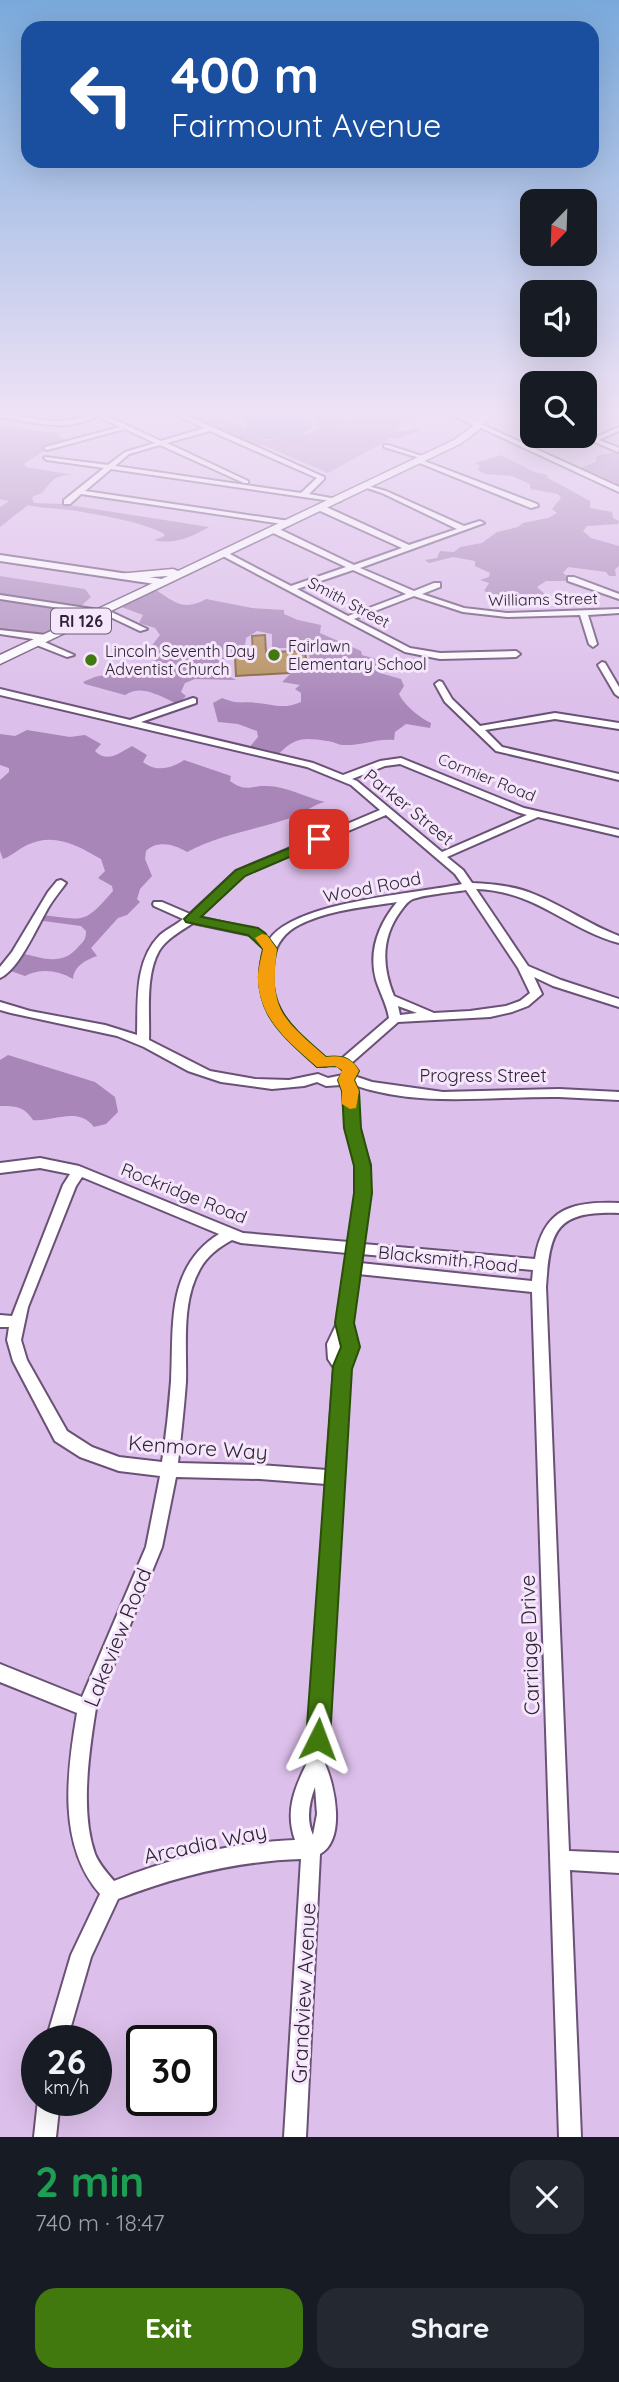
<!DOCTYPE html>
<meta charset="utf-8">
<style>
body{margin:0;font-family:Quicksand,sans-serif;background:#242831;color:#f1f3f6;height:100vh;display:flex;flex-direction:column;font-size:26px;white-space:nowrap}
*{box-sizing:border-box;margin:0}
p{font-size:23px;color:#9ea1a6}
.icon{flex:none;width:38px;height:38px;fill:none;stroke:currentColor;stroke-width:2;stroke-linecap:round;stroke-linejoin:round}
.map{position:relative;height:2137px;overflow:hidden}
.drawer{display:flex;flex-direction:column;background:#171b24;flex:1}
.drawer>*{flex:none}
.hud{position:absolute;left:21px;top:21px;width:578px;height:147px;border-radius:21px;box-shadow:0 7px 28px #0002;background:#1a4fa0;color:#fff;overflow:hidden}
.needle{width:46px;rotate:203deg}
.buttons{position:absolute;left:520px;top:189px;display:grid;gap:14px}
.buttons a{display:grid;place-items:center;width:77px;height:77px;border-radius:14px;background:#171b24;box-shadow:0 7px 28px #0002;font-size:35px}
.speed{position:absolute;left:21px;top:2025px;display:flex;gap:14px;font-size:35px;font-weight:700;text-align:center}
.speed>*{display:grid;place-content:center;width:91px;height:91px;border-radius:50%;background:#171b24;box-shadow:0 7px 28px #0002;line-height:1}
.speed small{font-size:18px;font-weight:400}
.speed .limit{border:4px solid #111;border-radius:10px;background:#fff;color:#111}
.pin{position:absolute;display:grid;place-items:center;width:60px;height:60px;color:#fff;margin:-30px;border-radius:14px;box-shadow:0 4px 10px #0006}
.me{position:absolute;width:77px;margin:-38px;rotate:3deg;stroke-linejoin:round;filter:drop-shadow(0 0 5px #0008)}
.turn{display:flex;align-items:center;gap:24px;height:147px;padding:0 35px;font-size:32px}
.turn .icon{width:91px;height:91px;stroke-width:2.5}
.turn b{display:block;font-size:49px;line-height:60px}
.round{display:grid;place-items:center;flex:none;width:74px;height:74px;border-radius:21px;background:#242831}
.summary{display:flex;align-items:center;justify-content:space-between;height:119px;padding:0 35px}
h1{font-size:42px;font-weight:700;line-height:52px;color:#1e9e55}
.action{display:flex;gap:14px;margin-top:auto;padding:14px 35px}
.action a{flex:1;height:80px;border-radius:21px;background:#41790e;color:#fff;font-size:28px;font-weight:700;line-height:80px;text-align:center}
.action a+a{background:#242831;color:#f1f3f6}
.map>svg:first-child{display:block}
.green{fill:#ae8ebd}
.forest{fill:#a886b8}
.water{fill:#7499c8}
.building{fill:#b5905c;stroke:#81643c;stroke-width:2}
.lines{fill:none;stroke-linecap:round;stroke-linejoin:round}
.minor-casing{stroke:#6a5176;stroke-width:4}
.tertiary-casing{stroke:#6a5176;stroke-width:4}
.primary-casing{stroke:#6a5176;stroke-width:3}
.minor{fill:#fff;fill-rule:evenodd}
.tertiary{fill:#fff;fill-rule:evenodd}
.primary{fill:#fff;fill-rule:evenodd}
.route{fill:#41790e;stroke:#2a4f09;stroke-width:2}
.slow{fill:#f59e0b}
.poi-dot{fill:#41790e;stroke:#f5e6fc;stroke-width:2.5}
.labels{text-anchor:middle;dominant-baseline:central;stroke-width:6;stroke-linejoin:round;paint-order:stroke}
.far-street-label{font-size:16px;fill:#2f2435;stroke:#f5e6fc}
.shield{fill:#f5e6fc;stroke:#6a5e71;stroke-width:2}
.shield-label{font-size:16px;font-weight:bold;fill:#2f2435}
.far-poi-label{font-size:16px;fill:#2f2435;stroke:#f5e6fc;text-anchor:start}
.street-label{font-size:18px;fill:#2f2435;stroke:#f5e6fc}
.near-street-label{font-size:21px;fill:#2f2435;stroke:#f5e6fc}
</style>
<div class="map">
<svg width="619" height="2137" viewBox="0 0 619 2137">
<rect width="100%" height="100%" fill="#dcbfea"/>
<g class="green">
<path d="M 316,412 L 385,412 L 390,415 L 436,412 L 403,420 L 395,436 L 328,473 L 258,443 L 321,432 Z"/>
<path d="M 0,576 L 85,589 L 91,597 L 80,607 L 102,611 L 46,638 L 0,632 Z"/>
</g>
<g class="forest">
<path d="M 176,412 L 217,412 L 266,441 L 307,434 L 322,428 L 312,412 L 331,412 C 341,426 376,422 392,418 L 400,423 L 372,427 L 329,417 L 329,424 C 347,441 389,433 411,430 L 415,427 L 419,431 L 399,438 L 381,438 L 360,448 L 353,441 L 324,435 L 316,435 L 299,443 L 282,441 L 255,447 Z"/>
<path d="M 0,426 L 60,433 L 58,436 L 72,441 L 48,448 L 24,464 L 26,467 L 74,475 C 56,474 52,480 42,493 L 32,497 L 34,503 L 62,504 L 209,527 C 192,537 174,545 154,540 L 165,536 L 163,533 C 138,521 104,516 77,511 C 60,508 44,509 28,505 L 0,527 L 0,507 L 9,501 L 0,499 Z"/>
<path d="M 619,451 L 619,491 L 575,470 L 595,462 L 597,456 Z"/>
<path d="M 501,455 L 534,472 L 547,475 L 548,478 L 590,501 L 590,508 L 612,512 L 613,518 L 619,521 L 618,524 L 587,526 L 583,531 L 591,538 L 619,546 L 619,566 L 615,569 L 616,576 L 609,576 L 606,572 L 568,567 L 563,573 L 573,581 L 546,581 L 537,587 L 548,597 L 511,599 L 484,591 L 489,583 L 480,580 L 489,577 L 490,573 L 475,566 L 475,561 L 453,557 L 429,563 L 425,560 L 437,558 L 440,551 L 454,552 L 460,547 L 482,543 L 497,532 L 518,527 L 523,523 L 548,518 L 557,513 L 552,509 L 561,498 L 558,494 L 530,489 L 530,484 L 512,476 L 485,474 L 477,469 L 480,466 L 475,463 Z"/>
<path d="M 147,585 C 171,597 179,614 206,599 L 252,608 L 284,610 L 284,614 L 298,620 L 321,625 L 320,633 L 361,651 L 362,655 L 386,662 L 380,673 L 401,679 L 404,686 L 399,694 C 404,705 420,718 431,723 L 430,728 L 406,724 L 395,732 L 394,740 C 377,738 361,746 343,745 C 338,745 333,741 327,741 C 303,737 293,738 277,756 L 248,749 L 258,737 L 257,731 L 238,724 L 218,722 L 213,703 L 222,698 C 239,705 240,701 256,703 C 274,704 282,710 301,702 L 301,693 L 295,689 L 300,685 L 282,682 L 293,671 L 304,670 L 310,663 L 309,652 L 292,648 L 272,648 L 272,634 L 257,631 L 246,638 L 244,652 L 229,655 L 224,661 L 226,675 L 236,680 L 195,679 L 185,683 L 181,692 L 186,696 L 178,704 C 162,698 143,683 125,695 L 85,684 L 83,682 C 88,680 93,677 99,676 C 124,671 137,679 157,658 L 146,653 L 160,635 L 155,628 L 139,623 L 143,615 L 116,605 Z"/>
<path d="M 27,730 L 70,737 L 85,735 L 101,744 L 95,751 C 108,764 120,752 132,746 L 147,755 L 143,762 C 155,772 172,769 184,760 L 231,776 L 230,781 C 246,793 252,785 267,786 C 286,786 307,798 325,802 C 314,804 306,812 296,816 C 260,829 221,834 187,852 C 174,844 157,840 146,851 L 145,859 L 152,876 L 140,889 L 137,899 L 140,902 L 127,915 L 118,918 L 91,948 L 97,956 C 86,960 74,966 73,979 C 58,970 40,968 25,976 L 5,969 L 20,953 C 43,958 62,967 79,946 C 84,941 86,939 86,931 L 81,926 L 36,920 L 39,915 C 84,918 81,928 113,891 L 112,886 L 98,878 L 105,871 L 101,859 C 77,845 54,832 27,845 C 18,849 12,856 3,859 L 0,851 L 0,780 L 9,772 L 9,768 L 0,765 L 0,734 L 15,736 Z"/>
<path d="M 8,1055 L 95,1082 L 115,1097 L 118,1112 L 106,1124 L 94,1127 C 78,1106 54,1122 33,1120 C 24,1106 15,1106 0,1106 L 0,1060 Z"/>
</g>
<path class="water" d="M 225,412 L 310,412 L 311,429 C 295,440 263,444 247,432 L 244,421 Z"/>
<path class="building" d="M 265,635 L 266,652 L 305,651 L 307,667 L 288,667 L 289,673 L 236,676 L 235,657 L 253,653 L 252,636 Z"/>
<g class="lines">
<g class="minor-casing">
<g id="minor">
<path d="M 94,412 L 103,412 L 102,414 L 161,441 L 204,428 L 170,412 L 179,412 L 324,477 L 324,479 L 309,494 L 342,500 L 338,502 L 111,469 L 85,491 L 289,521 L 293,523 L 289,525 L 81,494 L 70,504 L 64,504 L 64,500 L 104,468 L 47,460 L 44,458 L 45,457 L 108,465 L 125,452 L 155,443 L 125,429 L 47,450 L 44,448 L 45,447 L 120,427 L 97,416 C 66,433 32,422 0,417 L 0,413 C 32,418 64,429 94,412 ZM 210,431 L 317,478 L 301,493 L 115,466 L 129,454 L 160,445 L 244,483 L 248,483 L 248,481 L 167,443 Z"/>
<path d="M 477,424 L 481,424 L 619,487 L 619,492 L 477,426 Z"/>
<path d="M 619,427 L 619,431 L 599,440 L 619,448 L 618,452 L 581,436 L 584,434 L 594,438 Z"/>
<path d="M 384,445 L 388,445 L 428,458 L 423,459 L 384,447 Z"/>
<path d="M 419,459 L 537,504 L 538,506 L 531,508 L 417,462 L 416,461 Z"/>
<path d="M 364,485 L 386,491 L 464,526 L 480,521 L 484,523 L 360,568 L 414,591 L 434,583 L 440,583 L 440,587 L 422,594 L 464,608 L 507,613 L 619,609 L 619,613 L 588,615 L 597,644 L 593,647 L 589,644 L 580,615 L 507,617 L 463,612 L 414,596 L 354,619 L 410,648 L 440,653 L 516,651 L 520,654 L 516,657 L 440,659 L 405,652 L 219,554 L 226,552 L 291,586 L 346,567 L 271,532 L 271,528 L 277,528 L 354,565 L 402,548 L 318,510 L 318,506 L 324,506 L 409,545 L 457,529 L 382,493 L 364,487 ZM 353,570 L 406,594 L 348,616 L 297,589 Z"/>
<path d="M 568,577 L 574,577 L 619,594 L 619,599 L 568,581 Z"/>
<path d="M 0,595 L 99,610 L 103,608 L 147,629 L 140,631 L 102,613 L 99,614 L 0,599 Z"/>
<path d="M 0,630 L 46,635 L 50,638 L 46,641 L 0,634 Z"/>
<path d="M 34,640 L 40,640 L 74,655 L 67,657 L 34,644 Z"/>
<path d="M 602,662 L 605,663 L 619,687 L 619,697 L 615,694 L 598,665 Z"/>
<path d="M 439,681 L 442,682 L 452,699 L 480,726 L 555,713 L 619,723 L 619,729 L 555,719 L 485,730 L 502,747 L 619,774 L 619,780 L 496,751 L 445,702 L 435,684 Z"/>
<path d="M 0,689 L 130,720 L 193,698 L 196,699 L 196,703 L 141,722 L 313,763 L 343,775 L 380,761 L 401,758 L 524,808 L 619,830 L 619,836 L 538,817 L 447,857 L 463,870 L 472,883 C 494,884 515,886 536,895 C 565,907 590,925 619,936 L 619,943 C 565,928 537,891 476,889 L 528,966 L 561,980 L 619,999 L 619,1007 L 553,986 L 534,977 L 542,994 L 528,1006 L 512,1012 L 490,1017 L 398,1022 L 348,1066 L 340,1066 L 338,1063 L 340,1060 L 389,1018 C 387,1005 380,993 376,980 C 368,951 379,924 397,902 C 365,907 328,910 299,925 C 285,932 277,943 273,958 C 262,1003 295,1034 326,1060 L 328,1063 L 326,1066 L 318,1066 C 282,1035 246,1001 265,950 L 256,938 L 250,935 L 193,923 C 181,931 166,939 159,951 C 145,976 150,1013 149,1040 L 210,1071 L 255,1079 L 289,1080 L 318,1074 L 328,1078 L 348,1074 L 372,1082 L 443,1092 L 559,1089 L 619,1092 L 619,1100 C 599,1099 579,1098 559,1097 C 491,1096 420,1108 354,1085 L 356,1091 L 358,1128 L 370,1165 L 370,1193 L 363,1244 L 535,1259 C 543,1208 573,1201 619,1203 L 619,1213 C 556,1211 550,1229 546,1287 L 569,1851 L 619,1853 L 619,1873 L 570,1870 L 581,2137 L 559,2137 L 532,1292 L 358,1274 L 351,1323 L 357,1340 L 357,1351 L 349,1368 L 325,1764 C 335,1786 346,1840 320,1854 L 306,2137 L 284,2137 L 301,1859 C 238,1861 177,1876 118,1899 L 91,1957 L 67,2040 L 46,2040 L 71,1955 L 100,1894 C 57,1845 67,1772 77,1713 L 0,1682 L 0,1664 L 82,1697 L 146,1547 L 160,1476 L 119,1471 L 80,1457 L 55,1441 L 13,1361 L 7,1340 L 9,1327 L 0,1327 L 0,1315 L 12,1316 L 63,1185 L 70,1174 L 40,1168 L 0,1173 L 0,1163 L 40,1158 L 79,1166 L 243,1233 L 349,1242 L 356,1193 L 356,1165 L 346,1128 L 344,1091 L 341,1085 L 326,1086 L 317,1082 L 304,1086 L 272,1089 L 221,1082 L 188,1071 L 144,1047 L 117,1036 L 11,1013 L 0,1010 L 0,1002 L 30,1011 L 105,1025 L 137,1035 C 138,1001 134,961 160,935 C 167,929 176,925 183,919 L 154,906 L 153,904 L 154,902 L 162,902 L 190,914 L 236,871 L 380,810 L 351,785 L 307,767 L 0,695 ZM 400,764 L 517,812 L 527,815 L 442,852 L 357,781 L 352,779 L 385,766 ZM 386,815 L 455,874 L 462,884 C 416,894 295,901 269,940 L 264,934 L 257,930 L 199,917 L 244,875 ZM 466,890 L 518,968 L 530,993 L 520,1001 L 506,1006 L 470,1011 L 434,1013 L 394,996 C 382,967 381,938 400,912 C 403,908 407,902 411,900 C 420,895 454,892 466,890 ZM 398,1006 L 417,1013 L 400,1015 ZM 82,1177 L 219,1234 C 165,1268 174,1327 171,1381 C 169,1408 166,1435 162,1462 L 119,1457 L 92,1447 L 67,1431 L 27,1360 L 21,1340 L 28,1307 L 76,1186 ZM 232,1240 L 241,1243 L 347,1253 L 337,1323 L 327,1344 L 328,1359 L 334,1368 L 327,1470 L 260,1465 L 178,1463 C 181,1436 184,1409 186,1382 C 187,1346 181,1302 200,1269 C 207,1256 219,1247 232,1240 ZM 361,1254 L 533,1270 L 532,1281 L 360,1263 ZM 176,1477 L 260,1479 L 326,1484 L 307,1763 C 294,1789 285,1812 295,1840 C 233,1842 172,1858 114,1881 C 107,1873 99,1864 95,1854 C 80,1812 89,1752 96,1708 L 162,1547 ZM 315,1787 L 317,1814 L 313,1835 C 306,1819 309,1803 315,1787 Z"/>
<path d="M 61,880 L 66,883 C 61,890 55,897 50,905 C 38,924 20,969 0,978 L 0,967 L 12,952 L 48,892 L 57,881 Z"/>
<path d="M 38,2100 L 60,2100 L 56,2137 L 34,2137 Z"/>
</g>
</g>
<g class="tertiary-casing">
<g id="tertiary">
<path d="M 448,412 L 458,412 L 483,425 L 476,427 Z"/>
<path d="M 0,555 L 162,579 L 166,582 L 162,585 L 0,561 Z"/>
</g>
</g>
<g class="primary-casing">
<path id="primary" d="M 483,412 L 492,412 L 479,430 L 460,444 L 0,664 L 0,655 L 168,576 L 121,579 L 115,576 L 117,574 L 173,569 L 178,571 L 454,440 L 473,426 Z"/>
</g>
<use href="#minor" class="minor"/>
<use href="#tertiary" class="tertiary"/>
<use href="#primary" class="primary"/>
</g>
<linearGradient id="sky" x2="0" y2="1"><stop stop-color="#79a9db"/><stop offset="0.58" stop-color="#efe2f6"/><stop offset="1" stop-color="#efe2f6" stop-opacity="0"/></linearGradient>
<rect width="619" height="712" fill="url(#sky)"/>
<path class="route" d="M 319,836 L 324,837 L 324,842 L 245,876 L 201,917 L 258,928 L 265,933 L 277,949 C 264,1005 287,1023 326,1057 C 341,1055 350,1057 359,1071 L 354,1080 L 359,1091 L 361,1128 L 371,1166 L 372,1193 L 354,1323 L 360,1347 L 352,1369 L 330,1739 L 326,1748 L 318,1751 L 310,1748 L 306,1739 L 333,1366 L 341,1347 L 335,1323 L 354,1193 L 354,1166 L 344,1128 L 342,1091 L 338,1080 L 343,1071 L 337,1066 L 317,1067 C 277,1031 248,1008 263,949 L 248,935 L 186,922 L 184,919 L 236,870 Z"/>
<path class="slow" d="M 262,934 L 267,935 L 277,949 C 269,1011 282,1018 326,1057 C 340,1055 352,1057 359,1071 L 354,1080 L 359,1091 L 356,1108 L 350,1109 L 342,1104 L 342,1091 L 338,1080 L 342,1070 L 335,1066 L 317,1067 C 290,1043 261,1021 258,982 C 257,972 261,959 263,949 L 255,938 Z"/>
<g class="poi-dot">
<circle cx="274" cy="655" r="7"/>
<circle cx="91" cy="660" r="7"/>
</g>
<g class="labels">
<g class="far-street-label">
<text transform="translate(543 599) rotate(-1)">Williams Street</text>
<text transform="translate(349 602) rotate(28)">Smith Street</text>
<text transform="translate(487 777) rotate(22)">Cormier Road</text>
</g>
<rect class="shield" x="51" y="608.5" width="60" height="25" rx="5"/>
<g class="shield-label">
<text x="81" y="621">RI 126</text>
</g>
<g class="far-poi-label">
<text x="288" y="646">Fairlawn<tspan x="288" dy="18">Elementary School</tspan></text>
<text x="105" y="651">Lincoln Seventh Day<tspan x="105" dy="18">Adventist Church</tspan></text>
</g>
<g class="street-label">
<text transform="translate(409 807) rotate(39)">Parker Street</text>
<text transform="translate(372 887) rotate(-11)">Wood Road</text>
<text x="483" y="1075">Progress Street</text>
<text transform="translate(184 1193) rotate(22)">Rockridge Road</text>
<text transform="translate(448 1259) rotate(6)">Blacksmith Road</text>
</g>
<g class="near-street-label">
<text transform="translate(198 1447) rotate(4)">Kenmore Way</text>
<text transform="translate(117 1637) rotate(-68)">Lakeview Road</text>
<text transform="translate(529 1645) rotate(-92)">Carriage Drive</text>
<text transform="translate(205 1843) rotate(-12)">Arcadia Way</text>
<text transform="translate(303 1993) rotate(-87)">Grandview Avenue</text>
</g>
</g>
</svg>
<div class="buttons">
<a><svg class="needle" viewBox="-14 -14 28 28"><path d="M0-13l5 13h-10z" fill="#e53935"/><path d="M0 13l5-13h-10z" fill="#9ea1a6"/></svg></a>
<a><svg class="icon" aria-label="sound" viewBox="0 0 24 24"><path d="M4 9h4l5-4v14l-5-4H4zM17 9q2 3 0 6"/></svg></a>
<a><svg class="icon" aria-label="search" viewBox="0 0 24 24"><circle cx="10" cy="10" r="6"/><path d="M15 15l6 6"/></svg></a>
</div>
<div class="speed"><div>26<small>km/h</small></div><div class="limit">30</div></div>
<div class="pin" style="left:319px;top:839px;background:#d93025"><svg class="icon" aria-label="arrive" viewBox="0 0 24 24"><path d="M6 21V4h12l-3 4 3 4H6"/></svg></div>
<svg class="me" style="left:318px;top:1739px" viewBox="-20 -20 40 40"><path d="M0-17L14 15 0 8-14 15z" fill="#41790e" stroke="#fff" stroke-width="4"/></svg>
<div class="hud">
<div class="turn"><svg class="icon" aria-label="left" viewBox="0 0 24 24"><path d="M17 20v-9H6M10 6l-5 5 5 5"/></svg><div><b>400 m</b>Fairmount Avenue</div></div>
</div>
</div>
<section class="drawer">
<div class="summary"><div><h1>2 min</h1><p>740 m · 18:47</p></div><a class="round"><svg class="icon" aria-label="close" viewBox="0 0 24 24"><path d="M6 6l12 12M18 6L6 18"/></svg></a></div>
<div class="action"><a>Exit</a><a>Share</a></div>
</section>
